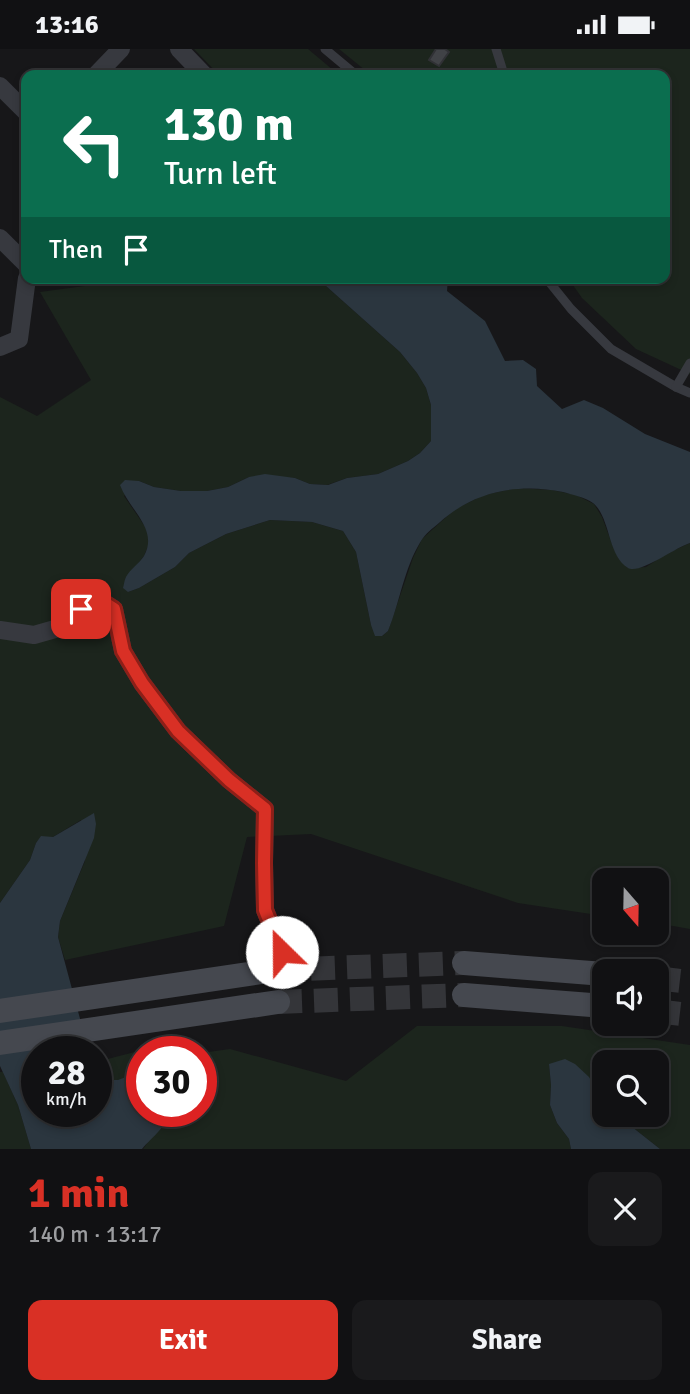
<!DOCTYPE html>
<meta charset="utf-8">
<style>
body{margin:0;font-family:Signika,sans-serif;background:#1a1a1c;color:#f1f3f6;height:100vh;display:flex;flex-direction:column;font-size:26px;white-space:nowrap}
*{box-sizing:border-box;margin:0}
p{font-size:23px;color:#9c9da0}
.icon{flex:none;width:38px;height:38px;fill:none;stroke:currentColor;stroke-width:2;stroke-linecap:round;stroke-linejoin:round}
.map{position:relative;height:1100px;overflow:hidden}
.details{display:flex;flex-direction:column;background:#111113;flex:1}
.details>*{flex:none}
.guide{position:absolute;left:21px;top:21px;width:649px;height:214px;border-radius:14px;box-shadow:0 4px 10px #0003,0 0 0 2px #303133;background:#0b6e4f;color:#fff;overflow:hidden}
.needle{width:46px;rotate:160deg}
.buttons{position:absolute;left:592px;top:819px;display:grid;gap:14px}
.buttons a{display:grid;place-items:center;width:77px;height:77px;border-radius:14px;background:#111113;box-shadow:0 4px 10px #0003,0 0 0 2px #303133;font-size:35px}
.speed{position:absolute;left:21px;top:987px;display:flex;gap:14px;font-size:35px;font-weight:700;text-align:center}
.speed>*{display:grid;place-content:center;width:91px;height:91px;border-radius:50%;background:#111113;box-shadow:0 4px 10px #0003,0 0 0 2px #303133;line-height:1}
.speed small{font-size:18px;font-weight:400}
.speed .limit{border:10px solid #d22;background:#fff;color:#111}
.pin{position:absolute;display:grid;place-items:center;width:60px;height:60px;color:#fff;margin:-30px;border-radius:14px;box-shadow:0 4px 10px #0006}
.me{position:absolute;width:77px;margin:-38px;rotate:337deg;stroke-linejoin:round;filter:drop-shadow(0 0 5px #0008)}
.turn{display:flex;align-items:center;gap:24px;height:147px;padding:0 28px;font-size:32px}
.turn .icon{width:91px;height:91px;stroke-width:2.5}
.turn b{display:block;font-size:49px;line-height:60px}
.then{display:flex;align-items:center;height:66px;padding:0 28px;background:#0003;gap:14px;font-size:26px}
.round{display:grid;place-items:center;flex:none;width:74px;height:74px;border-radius:14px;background:#1a1a1c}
.overview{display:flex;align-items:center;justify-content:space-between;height:119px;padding:0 28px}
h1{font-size:42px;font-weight:700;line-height:52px;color:#d93025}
.button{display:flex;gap:14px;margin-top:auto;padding:14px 28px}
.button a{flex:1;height:80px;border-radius:14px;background:#d93025;color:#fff;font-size:28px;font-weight:700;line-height:80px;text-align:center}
.button a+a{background:#1a1a1c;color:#f1f3f6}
.status{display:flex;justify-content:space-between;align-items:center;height:49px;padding:0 35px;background:#111113;direction:ltr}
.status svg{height:19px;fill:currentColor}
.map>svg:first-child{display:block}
.green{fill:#1c251d}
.water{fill:#2b363f}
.building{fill:#404246;stroke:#303135;stroke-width:2}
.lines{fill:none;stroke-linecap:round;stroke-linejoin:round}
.secondary-tunnel{stroke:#343539;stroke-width:24;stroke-dasharray:24 12;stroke-linecap:butt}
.lane{stroke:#37393f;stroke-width:9}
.street{stroke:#37393f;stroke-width:18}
.secondary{stroke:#45484f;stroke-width:24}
.route-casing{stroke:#8d1f18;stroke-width:18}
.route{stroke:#d93025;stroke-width:12}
</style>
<div class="status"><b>13:16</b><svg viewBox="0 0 49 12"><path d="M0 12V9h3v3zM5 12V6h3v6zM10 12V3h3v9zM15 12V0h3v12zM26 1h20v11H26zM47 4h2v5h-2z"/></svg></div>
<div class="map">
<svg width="690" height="1100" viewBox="0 0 690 1100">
<rect width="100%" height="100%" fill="#171719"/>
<g class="green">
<path d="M 194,0 L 308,0 L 339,26 L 219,26 Z"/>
<path d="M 339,0 L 690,0 L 690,325 L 636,300 L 582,249 L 568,229 L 665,229 L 665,26 L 371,26 Z"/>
<path d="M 144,229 L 306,229 L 326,237 L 400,303 L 417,324 L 426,339 L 431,356 L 431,392 L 420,404 L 408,412 L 378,425 L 347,429 L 327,436 L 310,435 L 295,429 L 249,428 L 228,438 L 207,442 L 181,442 L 154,438 L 139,432 L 124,447 L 146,479 L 150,492 L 144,507 L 138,515 L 128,543 L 139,539 L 175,518 L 189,504 L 226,485 L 270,471 L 312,473 L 343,482 L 356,503 L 371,576 L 382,587 L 388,582 L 413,509 L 422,490 L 455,460 L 484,446 L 517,439 L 552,441 L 576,446 L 594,455 L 602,468 L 612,495 L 619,510 L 628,519 L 646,518 L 666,505 L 690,494 L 690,880 L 656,874 L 656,831 L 604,831 L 604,867 L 518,854 L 311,785 L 247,788 L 224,877 L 65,911 L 58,888 L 60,872 L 85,812 L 81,771 L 53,788 L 41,788 L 36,794 L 30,811 L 0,854 L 0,348 L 37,367 L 91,331 L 40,243 Z"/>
<path d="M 417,977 L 562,977 L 690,996 L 690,1100 L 660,1100 L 617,1066 L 656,1066 L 656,1013 L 604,1013 L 604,1054 L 549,1015 L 551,1036 L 550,1056 L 557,1074 L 569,1090 L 571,1100 L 143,1100 L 169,1065 L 169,1062 L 201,1062 L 201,1004 L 230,1000 L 346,1032 Z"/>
<path d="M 154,998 L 174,1003 L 142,1003 L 142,1040 L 135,1037 L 131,1031 L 105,1031 L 96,1023 L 96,1013 Z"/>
<path d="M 0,1023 L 3,1023 L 18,1056 L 31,1100 L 0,1100 Z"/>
</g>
<g class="water">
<path d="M 334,229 L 448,229 L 447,242 L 485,272 L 505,312 L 523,311 L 536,320 L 537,337 L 562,360 L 584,351 L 603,359 L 645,385 L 690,403 L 690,494 C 676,498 639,526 628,519 C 607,506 611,469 593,454 C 585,448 573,446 563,443 C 518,434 474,442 439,474 C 433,479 425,485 421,492 C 404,519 400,553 388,582 L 382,587 L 375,587 L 371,576 L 356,503 L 343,482 L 312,473 L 270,471 L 226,485 L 189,504 L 175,518 L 139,539 L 128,543 L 123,539 C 124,536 124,532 126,528 C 130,520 139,515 144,507 C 159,480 129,461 120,436 L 125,431 L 139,432 L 154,438 L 181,442 L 207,442 L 228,438 L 249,428 L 265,425 L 295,429 L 310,435 L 328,436 L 347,429 L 378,425 L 408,412 L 420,404 L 431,392 L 431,356 L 426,339 L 417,324 L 400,303 L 326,237 Z"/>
<path d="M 94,764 L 96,775 L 94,789 L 60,872 L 58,888 L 89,1003 L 37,1003 L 37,1062 L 96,1062 L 96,1023 L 105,1031 L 118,1031 L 126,1028 C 132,1031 135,1037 142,1040 L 142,1062 L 169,1062 C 167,1078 152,1088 142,1100 L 31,1100 L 18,1056 L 0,1017 L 0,854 L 30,811 L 36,794 L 41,787 L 53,788 Z"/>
<path d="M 565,1010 L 575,1015 L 589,1028 L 604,1054 L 604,1066 L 617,1066 L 660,1100 L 571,1100 L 569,1090 L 557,1074 L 550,1056 L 551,1036 L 549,1015 Z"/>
</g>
<path class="building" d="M 436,0 L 445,0 L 449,3 L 439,17 L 429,11 Z"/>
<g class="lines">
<g class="secondary-tunnel">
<path d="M 275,921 L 464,914"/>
<path d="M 656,929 L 690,933"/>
<path d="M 278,953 L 464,946"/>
<path d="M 656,962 L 690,966"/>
</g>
<g class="lane">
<path d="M 325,0 L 356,26"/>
<path d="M 496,0 L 502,19 L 500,26"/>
<path d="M 546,229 L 571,260 L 611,300 L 676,338 L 690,344"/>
<path d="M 676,338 L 690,314"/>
</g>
<g class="street">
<path d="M 179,0 L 204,26"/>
<path d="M 96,26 L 121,0"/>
<path d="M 0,37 L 26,63"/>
<path d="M 0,189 L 26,215"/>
<path d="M 0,298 L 19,290 L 27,229"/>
<path d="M 0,581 L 34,586 L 62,578 L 81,560 L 100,551 L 114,560 L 123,602 L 142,634 L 178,682 L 229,731 L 265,760 L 264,814 L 265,861 L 282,903"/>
</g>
<g class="secondary">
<path d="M 464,914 L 604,925"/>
<path d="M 464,946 L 604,957"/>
<path d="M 0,962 L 275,921"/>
<path d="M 0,994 L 278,953"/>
</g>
</g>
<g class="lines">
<g class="route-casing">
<path id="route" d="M 81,560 L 100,551 L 114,560 L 123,602 L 142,634 L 178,682 L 229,731 L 265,760 L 264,814 L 265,861 L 282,903"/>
</g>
<use href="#route" class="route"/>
</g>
</svg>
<div class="buttons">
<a><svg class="needle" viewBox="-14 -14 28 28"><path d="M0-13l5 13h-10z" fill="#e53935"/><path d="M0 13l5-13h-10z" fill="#9c9da0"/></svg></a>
<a><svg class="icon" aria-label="sound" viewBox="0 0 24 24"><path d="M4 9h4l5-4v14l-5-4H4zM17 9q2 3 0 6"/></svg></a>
<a><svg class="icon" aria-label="search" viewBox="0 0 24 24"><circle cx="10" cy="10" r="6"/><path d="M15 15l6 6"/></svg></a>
</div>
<div class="speed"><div>28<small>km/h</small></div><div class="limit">30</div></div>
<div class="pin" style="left:81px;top:560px;background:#d93025"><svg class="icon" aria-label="arrive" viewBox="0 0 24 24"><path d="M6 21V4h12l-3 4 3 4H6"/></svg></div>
<svg class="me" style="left:282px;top:903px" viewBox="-20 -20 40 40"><circle r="19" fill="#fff"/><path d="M0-13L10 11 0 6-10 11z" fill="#d93025"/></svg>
<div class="guide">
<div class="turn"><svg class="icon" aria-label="left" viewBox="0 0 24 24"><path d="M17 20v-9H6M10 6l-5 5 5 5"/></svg><div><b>130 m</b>Turn left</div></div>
<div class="then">Then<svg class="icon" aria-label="arrive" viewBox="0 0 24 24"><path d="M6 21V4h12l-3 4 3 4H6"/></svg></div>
</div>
</div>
<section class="details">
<div class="overview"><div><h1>1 min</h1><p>140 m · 13:17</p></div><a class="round"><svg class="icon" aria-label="close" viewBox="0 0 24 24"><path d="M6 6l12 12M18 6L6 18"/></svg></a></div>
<div class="button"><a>Exit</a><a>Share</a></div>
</section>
